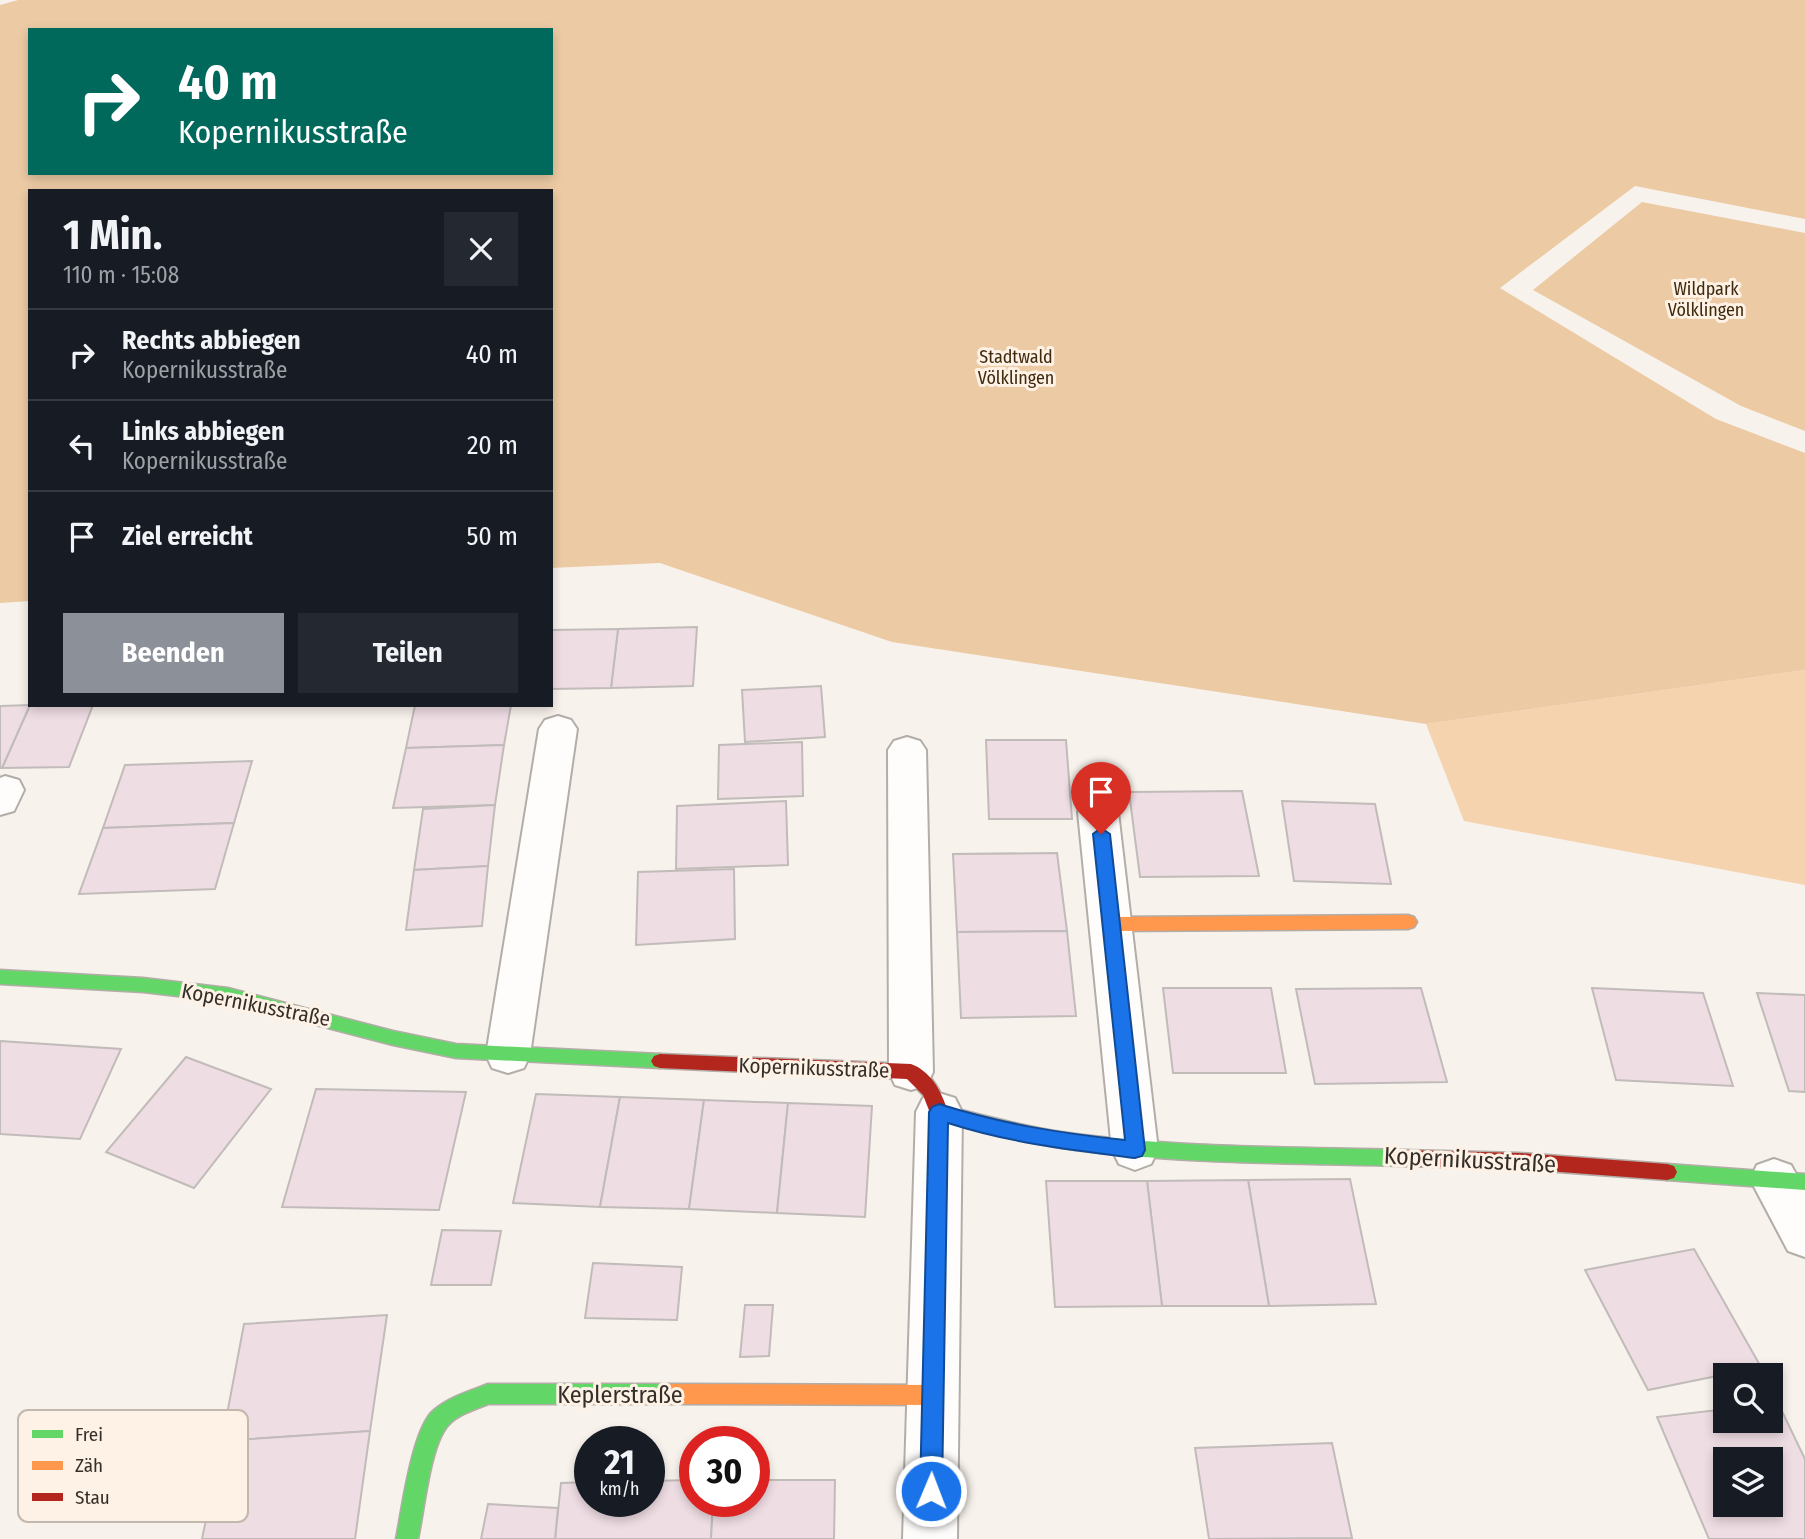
<!DOCTYPE html>
<html lang="de">
<meta charset="utf-8">
<style>
body{margin:0;font-family:"Fira Sans Condensed",sans-serif;background:#242831;color:#f1f3f6;height:100vh;display:flex;flex-direction:column;font-size:26px;white-space:nowrap}
*{box-sizing:border-box;margin:0}
p{font-size:23px;color:#9ea1a6}
.icon{flex:none;width:38px;height:38px;fill:none;stroke:currentColor;stroke-width:2;stroke-linecap:round;stroke-linejoin:round}
.map{position:relative;flex:1;overflow:hidden}
.panel{position:absolute;left:28px;top:189px;width:525px;height:518px;display:flex;flex-direction:column;background:#171b24;border-radius:0px;box-shadow:0 4px 10px #0003}
.panel>*{flex:none}
.guide{position:absolute;left:28px;top:28px;width:525px;height:147px;border-radius:0px;box-shadow:0 4px 10px #0003;background:#00695c;color:#fff;overflow:hidden}
.fabs{position:absolute;left:1713px;top:1363px;display:grid;gap:14px}
.fabs a{display:grid;place-items:center;width:70px;height:70px;border-radius:0px;background:#171b24;box-shadow:0 4px 10px #0003;font-size:35px}
.speed{position:absolute;left:574px;top:1426px;display:flex;gap:14px;font-size:35px;font-weight:700;text-align:center}
.speed>*{display:grid;place-content:center;width:91px;height:91px;border-radius:50%;background:#171b24;box-shadow:0 4px 10px #0003;line-height:1}
.speed small{font-size:18px;font-weight:400}
.speed .limit{border:10px solid #d22;background:#fff;color:#111}
.pin{position:absolute;display:grid;place-items:center;width:60px;height:60px;color:#fff;margin:-72px -30px;border-radius:50% 50% 50% 0;rotate:-45deg;box-shadow:0 0 7px #0007}
.pin .icon{rotate:45deg}
.me{position:absolute;width:77px;margin:-38px;rotate:1deg;stroke-linejoin:round;filter:drop-shadow(0 0 5px #0008)}
.turn{display:flex;align-items:center;gap:24px;height:147px;padding:0 35px;font-size:32px}
.turn .icon{width:91px;height:91px;stroke-width:2.5}
.turn b{display:block;font-size:49px;line-height:60px}
.round{display:grid;place-items:center;flex:none;width:74px;height:74px;border-radius:0px;background:#242831}
.overview{display:flex;align-items:center;justify-content:space-between;height:119px;padding:0 35px}
h1{font-size:42px;font-weight:700;line-height:52px}
.cta{display:flex;gap:14px;margin-top:auto;padding:14px 35px}
.cta a{flex:1;height:80px;border-radius:0px;background:#8c9099;color:#fff;font-size:28px;font-weight:700;line-height:80px;text-align:center}
.cta a+a{background:#242831;color:#f1f3f6}
ul{padding:0;list-style:none}
li{display:flex;align-items:center;gap:21px;height:91px;padding:0 35px;border-top:2px solid #363941}
li div{flex:1}
li b{display:block;font-size:26px}
li em{font-style:normal}
.map>svg:first-child{display:block}
.green{fill:#f4d3ae}
.forest{fill:#eccaa4;fill-rule:evenodd}
.building{fill:#efdde4;stroke:#c1bbba;stroke-width:2;fill-rule:evenodd}
.lines{fill:none;stroke-linecap:round;stroke-linejoin:round}
.street-casing{stroke:#b3ada8;stroke-width:4}
.fast-casing{stroke:#b3ada8;stroke-width:3}
.slow-casing{stroke:#b3ada8;stroke-width:3}
.jam-casing{stroke:#b3ada8;stroke-width:3}
.street{fill:#fefdfc;fill-rule:evenodd}
.fast{fill:#63d668;fill-rule:evenodd}
.slow{fill:#ff974d;fill-rule:evenodd}
.jam{fill:#b3261e;fill-rule:evenodd}
.route{fill:#1a73e8;stroke:#114b97;stroke-width:2}
.labels{text-anchor:middle;dominant-baseline:central;stroke-width:6;stroke-linejoin:round;paint-order:stroke}
.far-park-label{font-size:18px;fill:#402a0d;stroke:#fef2e6}
.street-label{font-size:21px;fill:#352f29;stroke:#fef2e6}
.near-street-label{font-size:24px;fill:#352f29;stroke:#fef2e6}
.key{fill:#fef2e6;stroke:#c2b8ad;stroke-width:2}
.key-label{font-size:19px;fill:#352f29}
</style>
<div class="map">
<svg width="1805" height="1539" viewBox="0 0 1805 1539">
<rect width="100%" height="100%" fill="#f8f2ec"/>
<path class="green" d="M 1805,670 L 1805,885 L 1464,821 L 1426,724 Z"/>
<g class="forest">
<path d="M 18,0 L 1805,0 L 1805,219 L 1635,186 L 1500,288 L 1716,419 L 1805,453 L 1805,670 L 1426,724 L 892,642 L 660,563 L 551,568 L 551,191 L 30,191 L 30,601 L 0,603 L 0,5 ZM 30,30 L 551,30 L 551,173 L 30,173 Z"/>
<path d="M 1642,202 L 1805,233 L 1805,431 L 1741,406 L 1533,290 Z"/>
</g>
<g class="building">
<path d="M 697,627 L 693,686 L 611,688 L 618,629 Z"/>
<path d="M 618,629 L 611,688 L 551,689 L 551,630 Z"/>
<path d="M 821,686 L 825,737 L 745,742 L 742,690 Z"/>
<path d="M 30,705 L 93,705 L 69,767 L 2,768 Z"/>
<path d="M 30,705 L 2,768 L 0,768 L 0,706 Z"/>
<path d="M 415,705 L 511,705 L 504,745 L 406,748 Z"/>
<path d="M 986,740 L 1066,740 L 1072,819 L 989,819 Z"/>
<path d="M 802,742 L 803,796 L 718,799 L 719,745 Z"/>
<path d="M 504,745 L 495,805 L 393,808 L 406,748 Z"/>
<path d="M 252,761 L 234,823 L 103,828 L 125,765 Z"/>
<path d="M 1242,791 L 1259,876 L 1140,877 L 1129,792 Z"/>
<path d="M 786,801 L 788,865 L 676,869 L 677,806 Z"/>
<path d="M 1282,801 L 1375,804 L 1391,884 L 1294,881 Z"/>
<path d="M 495,805 L 488,866 L 414,870 L 423,809 Z"/>
<path d="M 234,823 L 215,889 L 79,894 L 103,828 Z"/>
<path d="M 1057,853 L 1067,931 L 957,932 L 953,854 Z"/>
<path d="M 488,866 L 482,926 L 406,930 L 414,870 Z"/>
<path d="M 734,869 L 735,939 L 636,945 L 638,872 Z"/>
<path d="M 1067,931 L 1076,1016 L 961,1018 L 957,932 Z"/>
<path d="M 1163,988 L 1271,988 L 1286,1073 L 1173,1073 Z"/>
<path d="M 1421,988 L 1447,1082 L 1315,1084 L 1296,989 Z"/>
<path d="M 1592,988 L 1703,993 L 1733,1086 L 1616,1080 Z"/>
<path d="M 1757,993 L 1805,995 L 1805,1092 L 1789,1091 Z"/>
<path d="M 0,1041 L 121,1049 L 80,1139 L 0,1134 Z"/>
<path d="M 186,1057 L 271,1089 L 194,1188 L 106,1152 Z"/>
<path d="M 316,1089 L 466,1092 L 439,1210 L 282,1207 Z"/>
<path d="M 536,1094 L 620,1097 L 600,1207 L 513,1203 Z"/>
<path d="M 620,1097 L 704,1100 L 689,1209 L 600,1207 Z"/>
<path d="M 704,1100 L 788,1103 L 777,1213 L 689,1209 Z"/>
<path d="M 788,1103 L 872,1106 L 865,1217 L 777,1213 Z"/>
<path d="M 1350,1179 L 1376,1304 L 1269,1306 L 1248,1180 Z"/>
<path d="M 1248,1180 L 1269,1306 L 1162,1306 L 1147,1181 Z"/>
<path d="M 1046,1181 L 1147,1181 L 1162,1306 L 1055,1307 Z"/>
<path d="M 442,1230 L 501,1231 L 491,1285 L 431,1285 Z"/>
<path d="M 1694,1249 L 1761,1367 L 1648,1390 L 1585,1270 Z"/>
<path d="M 593,1263 L 682,1267 L 677,1320 L 585,1318 Z"/>
<path d="M 745,1305 L 773,1305 L 769,1356 L 740,1357 Z"/>
<path d="M 387,1315 L 370,1431 L 222,1441 L 244,1324 Z"/>
<path d="M 1778,1403 L 1805,1459 L 1805,1539 L 1709,1539 L 1657,1417 L 1726,1409 L 1726,1421 L 1771,1421 L 1771,1404 ZM 1726,1460 L 1771,1460 L 1771,1505 L 1726,1505 Z"/>
<path d="M 370,1431 L 355,1539 L 202,1539 L 222,1441 Z"/>
<path d="M 1332,1443 L 1352,1538 L 1209,1539 L 1195,1448 Z"/>
<path d="M 695,1480 L 695,1502 L 713,1502 L 711,1539 L 555,1539 L 561,1483 L 590,1482 L 590,1502 L 649,1502 L 649,1481 Z"/>
<path d="M 754,1480 L 835,1480 L 834,1539 L 711,1539 L 713,1502 L 754,1502 Z"/>
<path d="M 488,1504 L 558,1508 L 555,1539 L 481,1539 Z"/>
</g>
<g class="lines">
<g class="street-casing">
<g id="street">
<path d="M 558,716 L 571,720 L 577,729 L 530,1055 L 524,1068 L 508,1073 L 492,1068 L 486,1055 L 539,729 L 545,720 Z"/>
<path d="M 907,737 L 920,741 L 926,750 L 933,1072 L 927,1085 L 911,1090 L 895,1085 L 889,1072 L 888,750 L 894,741 Z"/>
<path d="M 5,776 L 19,780 L 24,790 L 14,811 L 0,815 L 0,778 Z"/>
<path d="M 1098,798 L 1112,802 L 1118,812 L 1158,1150 L 1151,1164 L 1135,1170 L 1119,1164 L 1112,1150 L 1078,812 L 1084,802 Z"/>
<path d="M 939,1093 L 955,1098 L 962,1112 L 957,1539 L 903,1539 L 916,1112 L 923,1098 Z"/>
<path d="M 1774,1159 L 1791,1165 L 1805,1190 L 1805,1257 L 1788,1251 L 1750,1179 L 1757,1165 Z"/>
</g>
</g>
<g class="fast-casing">
<g id="fast">
<path d="M 0,970 L 143,978 L 228,988 L 393,1031 L 456,1044 L 660,1054 L 666,1056 L 669,1061 L 666,1066 L 660,1068 L 456,1058 L 393,1045 L 228,1002 L 143,992 L 0,984 Z"/>
<path d="M 946,1106 C 984,1116 1022,1126 1061,1132 C 1174,1148 1289,1147 1403,1150 L 1410,1152 L 1413,1158 L 1410,1164 L 1403,1166 C 1289,1163 1174,1164 1061,1148 C 1022,1142 984,1132 946,1122 L 939,1120 L 937,1114 L 939,1108 Z"/>
<path d="M 1667,1164 L 1805,1174 L 1805,1190 L 1667,1180 L 1660,1178 L 1657,1172 L 1660,1166 Z"/>
<path d="M 488,1384 L 667,1384 L 674,1387 L 678,1394 L 674,1401 L 667,1404 L 488,1404 C 474,1410 455,1415 446,1428 C 430,1449 424,1511 418,1539 L 396,1539 C 402,1509 412,1428 434,1410 C 449,1397 470,1391 488,1384 Z"/>
</g>
</g>
<g class="slow-casing">
<g id="slow">
<path d="M 1408,915 L 1414,917 L 1417,922 L 1414,927 L 1408,929 L 1112,931 L 1106,929 L 1103,924 L 1106,919 L 1112,917 Z"/>
<path d="M 667,1384 L 933,1385 L 940,1388 L 944,1395 L 940,1402 L 933,1405 L 667,1404 L 660,1401 L 656,1394 L 660,1387 Z"/>
</g>
</g>
<g class="jam-casing">
<g id="jam">
<path d="M 660,1054 L 911,1064 C 930,1071 940,1089 946,1106 L 953,1108 L 955,1114 L 953,1120 L 946,1122 L 932,1118 L 923,1095 L 907,1079 L 660,1068 L 654,1066 L 651,1061 L 654,1056 Z"/>
<path d="M 1403,1150 L 1519,1153 L 1667,1164 L 1674,1166 L 1677,1172 L 1674,1178 L 1667,1180 L 1519,1169 L 1403,1166 L 1396,1164 L 1393,1158 L 1396,1152 Z"/>
</g>
</g>
<use href="#street" class="street"/>
<use href="#fast" class="fast"/>
<use href="#slow" class="slow"/>
<use href="#jam" class="jam"/>
</g>
<path class="route" d="M 1101,828 L 1110,834 L 1145,1150 L 1142,1156 L 1135,1158 C 1071,1150 1010,1143 948,1123 L 942,1491 L 939,1499 L 931,1502 L 923,1499 L 920,1491 L 929,1112 L 932,1107 L 939,1104 C 1003,1124 1058,1133 1125,1140 L 1093,834 Z"/>
<g class="labels">
<g class="far-park-label">
<text x="1706" y="289">Wildpark<tspan x="1706" dy="21">Völklingen</tspan></text>
<text x="1016" y="357">Stadtwald<tspan x="1016" dy="21">Völklingen</tspan></text>
</g>
<g class="street-label">
<text transform="translate(256 1005) rotate(11)">Kopernikusstraße</text>
<text transform="translate(814 1068) rotate(2)">Kopernikusstraße</text>
</g>
<g class="near-street-label">
<text transform="translate(1470 1160) rotate(3)">Kopernikusstraße</text>
<text x="620" y="1395">Keplerstraße</text>
</g>
</g>
<rect x="18" y="1410" width="230" height="112" rx="10" class="key"/>
<rect x="32" y="1430" width="31" height="8" fill="#63d668"/>
<rect x="32" y="1461" width="31" height="9" fill="#ff974d"/>
<rect x="32" y="1493" width="31" height="8" fill="#b3261e"/>
<g class="key-label">
<text x="75" y="1441">Frei</text>
<text x="75" y="1472">Zäh</text>
<text x="75" y="1504">Stau</text>
</g>
</svg>
<div class="fabs">
<a><svg class="icon" aria-label="search" viewBox="0 0 24 24"><circle cx="10" cy="10" r="6"/><path d="M15 15l6 6"/></svg></a>
<a><svg class="icon" aria-label="layers" viewBox="0 0 24 24"><path d="M12 4l9 5-9 5-9-5zM3 14l9 5 9-5"/></svg></a>
</div>
<div class="speed"><div>21<small>km/h</small></div><div class="limit">30</div></div>
<div class="pin" style="left:1101px;top:834px;background:#d93025"><svg class="icon" aria-label="arrive" viewBox="0 0 24 24"><path d="M6 21V4h12l-3 4 3 4H6"/></svg></div>
<svg class="me" style="left:931px;top:1491px" viewBox="-20 -20 40 40"><circle r="17" fill="#1a73e8" stroke="#fff" stroke-width="3"/><path d="M0-11L8 9 0 5-8 9z" fill="#fff"/></svg>
<div class="guide">
<div class="turn"><svg class="icon" aria-label="right" viewBox="0 0 24 24"><path d="M7 20v-9h11M14 6l5 5-5 5"/></svg><div><b>40 m</b>Kopernikusstraße</div></div>
</div>
<section class="panel">
<div class="overview"><div><h1>1 Min.</h1><p>110 m · 15:08</p></div><a class="round"><svg class="icon" aria-label="close" viewBox="0 0 24 24"><path d="M6 6l12 12M18 6L6 18"/></svg></a></div>
<ul>
<li><svg class="icon" aria-label="right" viewBox="0 0 24 24"><path d="M7 20v-9h11M14 6l5 5-5 5"/></svg><div><b>Rechts abbiegen</b><p>Kopernikusstraße</p></div><em>40 m</em></li>
<li><svg class="icon" aria-label="left" viewBox="0 0 24 24"><path d="M17 20v-9H6M10 6l-5 5 5 5"/></svg><div><b>Links abbiegen</b><p>Kopernikusstraße</p></div><em>20 m</em></li>
<li><svg class="icon" aria-label="arrive" viewBox="0 0 24 24"><path d="M6 21V4h12l-3 4 3 4H6"/></svg><div><b>Ziel erreicht</b></div><em>50 m</em></li>
</ul>
<div class="cta"><a>Beenden</a><a>Teilen</a></div>
</section>
</div>
